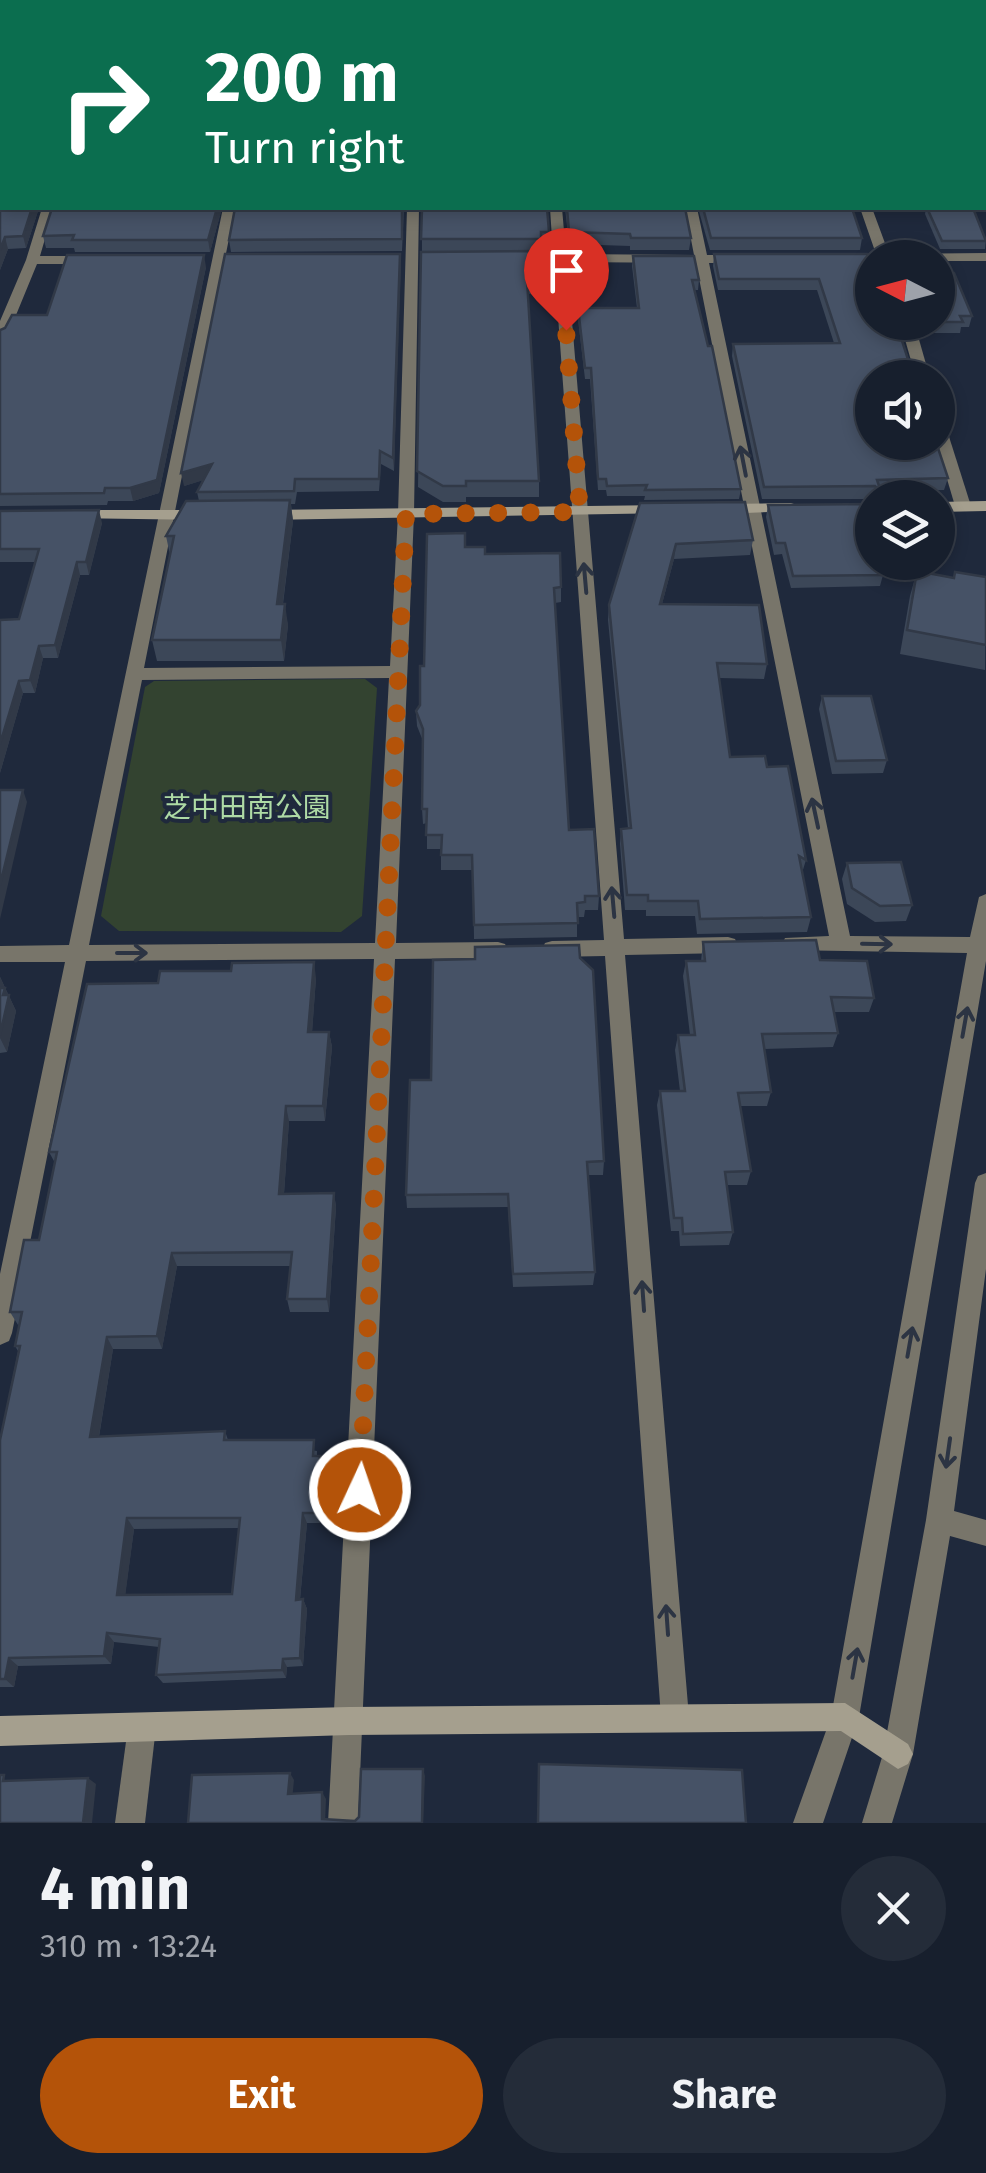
<!DOCTYPE html>
<meta charset="utf-8">
<style>
body{margin:0;font-family:"Fira Sans","Noto Sans JP",sans-serif;background:#242c39;color:#f1f3f6;height:100vh;display:flex;flex-direction:column;font-size:38px;white-space:nowrap}
*{box-sizing:border-box;margin:0}
p{font-size:32px;color:#9ea2aa}
.icon{flex:none;width:55px;height:55px;fill:none;stroke:currentColor;stroke-width:2;stroke-linecap:round;stroke-linejoin:round}
.map{position:relative;height:1823px;overflow:hidden}
.sheet{display:flex;flex-direction:column;background:#171f2d;flex:1}
.sheet>*{flex:none}
.guide{position:absolute;left:0px;top:0px;width:988px;height:210px;box-shadow:0 5px 15px #0003,0 0 0 2px #363d49;background:#0b6e4f;color:#fff;overflow:hidden}
.needle{width:65px;rotate:276deg}
.fabs{position:absolute;left:855px;top:240px;display:grid;gap:20px}
.fabs a{display:grid;place-items:center;width:100px;height:100px;border-radius:50%;background:#171f2d;box-shadow:0 5px 15px #0003,0 0 0 2px #363d49;font-size:50px}
.pin{position:absolute;display:grid;place-items:center;width:85px;height:85px;color:#fff;margin:-102px -42px;border-radius:50% 50% 50% 0;rotate:-45deg;box-shadow:0 0 10px #0007}
.pin .icon{rotate:45deg}
.me{position:absolute;width:110px;margin:-55px;rotate:3deg;stroke-linejoin:round;filter:drop-shadow(0 0 8px #0008)}
.turn{display:flex;align-items:center;gap:35px;height:210px;padding:0 40px;font-size:45px}
.turn .icon{width:130px;height:130px;stroke-width:2.5}
.turn b{display:block;font-size:70px;line-height:85px}
.round{display:grid;place-items:center;flex:none;width:105px;height:105px;border-radius:52px;background:#242c39}
.summary{display:flex;align-items:center;justify-content:space-between;height:170px;padding:0 40px}
h1{font-size:60px;font-weight:700;line-height:75px}
.action{display:flex;gap:20px;margin-top:auto;padding:20px 40px}
.action a{flex:1;height:115px;border-radius:60px;background:#b45309;color:#fff;font-size:40px;font-weight:700;line-height:115px;text-align:center}
.action a+a{background:#242c39;color:#f1f3f6}
.map>svg:first-child{display:block}
.green{fill:#334330}
.lines{fill:none;stroke-linecap:round;stroke-linejoin:round}
.lane{fill:#78756a;fill-rule:evenodd}
.street{fill:#78756a;fill-rule:evenodd}
.secondary{fill:#a59f8e;fill-rule:evenodd}
.primary{stroke:#c7c0aa;stroke-width:25}
.wall{fill:#3c4758;fill-rule:evenodd}
.shaded-wall{fill:#313947}
.building{fill:#465266;stroke:#313947;stroke-width:2.5;fill-rule:evenodd}
.oneway{stroke:#2c3443}
.route{stroke:#b45309;stroke-width:18;stroke-dasharray:0 32.4}
.labels{text-anchor:middle;dominant-baseline:central;stroke-width:8;stroke-linejoin:round;paint-order:stroke}
.park-label{font-size:28px;fill:#aedaa5;stroke:#1f293c}
</style>
<div class="map">
<svg width="986" height="1823" viewBox="0 0 986 1823">
<rect width="100%" height="100%" fill="#1f293c"/>
<path class="green" d="M 365,679 L 377,688 L 362,916 L 341,932 L 119,931 L 101,916 L 145,687 L 154,681 Z"/>
<g class="lines">
<path class="lane" d="M 142,1713 L 152,1717 L 156,1727 L 145,1823 L 115,1823 L 128,1727 L 132,1717 Z"/>
<g class="street">
<path d="M 52,0 L 143,0 L 51,2 Z"/>
<rect x="419" y="0" width="10" height="2"/>
<path d="M 786,0 L 796,0 L 797,2 L 787,2 Z"/>
<rect x="985" y="151" width="1" height="6"/>
<path d="M 42,208 L 54,208 L 40,256 L 89,256 L 95,260 L 89,264 L 37,264 L 7,337 L 0,341 L 0,321 L 26,260 Z"/>
<path d="M 223,208 L 235,208 L 144,668 L 390,666 L 398,514 L 407,208 L 419,208 L 414,514 L 396,943 L 498,942 L 505,944 L 508,950 L 505,956 L 498,958 L 395,959 L 358,1823 L 328,1823 L 374,959 L 86,961 L 12,1333 L 9,1341 L 0,1345 L 0,1274 L 65,962 L 0,962 L 0,946 L 69,945 ZM 389,678 L 375,943 L 89,945 L 142,680 Z"/>
<path d="M 550,208 L 562,208 L 566,254 L 694,255 L 685,208 L 697,208 L 707,255 L 739,255 L 745,259 L 739,263 L 709,263 L 850,936 L 970,937 L 979,897 L 986,894 L 986,961 L 859,1717 L 823,1823 L 793,1823 L 831,1717 L 967,953 L 785,950 L 782,944 L 785,938 L 829,936 L 696,263 L 567,262 L 624,939 L 728,937 L 735,939 L 738,945 L 735,951 L 728,953 L 625,955 L 689,1717 L 685,1727 L 675,1731 L 665,1727 L 661,1717 L 605,956 L 552,957 L 545,955 L 542,949 L 545,943 L 552,941 L 604,940 L 554,262 L 518,262 L 512,258 L 518,254 L 553,254 Z"/>
<path d="M 860,208 L 872,208 L 889,254 L 986,253 L 986,261 L 938,261 L 938,258 L 838,261 L 838,255 L 843,254 L 876,254 Z"/>
<path d="M 900,322 L 914,322 L 930,378 L 916,378 Z"/>
<path d="M 938,420 L 945,424 L 971,506 L 968,509 L 958,509 L 955,506 L 936,442 Z"/>
<path d="M 986,1173 L 986,1269 L 954,1511 L 986,1520 L 986,1546 L 950,1536 L 913,1754 L 892,1823 L 862,1823 L 883,1754 L 926,1520 L 975,1183 L 978,1176 Z"/>
</g>
<g class="secondary">
<path d="M 986,501 L 986,511 L 938,512 L 938,502 Z"/>
<path d="M 791,503 L 797,505 L 797,511 L 720,514 L 712,509 L 720,504 Z"/>
<path d="M 666,505 L 672,507 L 672,513 L 265,520 L 257,515 L 265,510 Z"/>
<path d="M 75,510 L 206,510 L 214,515 L 206,520 L 69,518 L 67,515 Z"/>
<path d="M 845,1703 L 908,1744 L 913,1754 L 908,1764 L 898,1769 L 841,1731 L 349,1735 L 0,1746 L 0,1716 L 349,1707 Z"/>
</g>
<g class="primary">
<path d="M 540,2 L 554,0"/>
<path d="M 0,108 L 2,107"/>
</g>
</g>
<g class="wall">
<path d="M 0,112 L 39,208 L 26,248 L 8,249 L 0,270 Z"/>
<path d="M 52,208 L 222,208 L 210,252 L 75,252 L 74,248 L 46,248 L 43,236 Z"/>
<path d="M 404,208 L 402,251 L 231,252 L 229,240 Z"/>
<path d="M 420,208 L 547,208 L 549,244 L 541,244 L 545,277 L 545,292 L 528,294 L 539,481 L 539,497 L 466,497 L 466,502 L 443,502 L 418,487 L 422,251 L 422,208 Z"/>
<path d="M 565,208 L 685,208 L 691,238 L 689,250 L 630,250 L 630,246 L 569,244 Z"/>
<path d="M 698,208 L 852,208 L 862,238 L 860,250 L 710,250 Z"/>
<path d="M 926,208 L 973,208 L 986,239 L 985,249 L 940,249 L 925,214 Z"/>
<path d="M 400,254 L 394,471 L 381,464 L 379,491 L 297,492 L 295,504 L 291,504 L 293,521 L 283,604 L 288,625 L 284,661 L 157,661 L 152,640 L 170,555 L 166,536 L 199,501 L 197,492 L 203,480 L 184,486 Z"/>
<path d="M 714,254 L 872,265 L 902,322 L 900,332 L 948,478 L 944,490 L 881,491 L 883,498 L 872,498 L 872,499 L 762,499 L 732,356 L 733,344 L 834,343 L 817,290 L 718,290 L 713,266 Z"/>
<path d="M 633,256 L 699,280 L 698,290 L 694,290 L 741,489 L 739,499 L 644,500 L 645,496 L 607,496 L 606,490 L 598,490 L 590,379 L 585,379 L 578,319 L 578,308 L 637,308 L 632,266 Z"/>
<path d="M 206,267 L 159,493 L 133,501 L 108,501 L 107,505 L 0,506 L 0,330 Z"/>
<path d="M 938,273 L 972,316 L 969,327 L 961,327 L 960,333 L 921,333 L 917,322 L 938,322 Z"/>
<path d="M 640,503 L 753,540 L 750,555 L 674,559 L 662,604 L 767,664 L 764,679 L 719,678 L 730,757 L 767,767 L 806,860 L 802,873 L 811,917 L 807,932 L 697,934 L 695,916 L 646,916 L 646,910 L 625,910 L 620,844 L 621,829 L 628,828 L 608,620 L 609,605 Z"/>
<path d="M 872,504 L 872,528 L 870,528 L 883,575 L 880,586 L 791,588 L 782,554 L 774,555 L 766,517 L 768,505 Z"/>
<path d="M 0,511 L 102,523 L 89,575 L 80,575 L 58,658 L 43,658 L 35,693 L 23,693 L 0,773 L 0,620 L 19,619 L 35,562 L 0,562 Z"/>
<path d="M 465,547 L 561,587 L 561,602 L 555,603 L 569,830 L 599,896 L 598,910 L 585,910 L 584,917 L 577,917 L 577,937 L 474,939 L 473,870 L 441,870 L 441,849 L 427,849 L 427,823 L 423,824 L 422,809 L 423,741 L 417,726 L 416,711 L 420,705 L 424,666 Z"/>
<path d="M 917,571 L 953,578 L 986,577 L 985,670 L 900,654 L 910,596 Z"/>
<path d="M 822,696 L 887,760 L 883,773 L 832,774 L 819,709 Z"/>
<path d="M 847,863 L 912,905 L 906,921 L 875,922 L 847,904 L 842,879 Z"/>
<path d="M 703,942 L 820,960 L 874,998 L 869,1012 L 834,1012 L 838,1033 L 833,1047 L 764,1049 L 771,1092 L 767,1106 L 740,1106 L 751,1171 L 747,1185 L 727,1185 L 733,1232 L 729,1245 L 680,1246 L 679,1231 L 671,1231 L 657,1105 L 660,1091 L 680,1091 L 675,1050 L 678,1035 L 690,1035 L 683,976 L 686,961 L 701,961 Z"/>
<path d="M 580,958 L 604,1161 L 603,1175 L 588,1175 L 595,1272 L 593,1285 L 513,1287 L 508,1207 L 407,1208 L 406,1195 L 431,1080 Z"/>
<path d="M 0,977 L 16,1011 L 7,1052 L 0,1053 Z"/>
<path d="M 316,978 L 312,1032 L 329,1032 L 332,1047 L 325,1121 L 289,1121 L 284,1194 L 334,1193 L 336,1207 L 329,1312 L 290,1312 L 287,1299 L 290,1266 L 177,1266 L 162,1349 L 113,1349 L 99,1437 L 225,1431 L 228,1440 L 317,1451 L 317,1456 L 323,1467 L 320,1523 L 307,1523 L 300,1600 L 303,1599 L 307,1609 L 303,1666 L 287,1667 L 286,1678 L 163,1683 L 156,1675 L 159,1647 L 114,1642 L 111,1664 L 18,1666 L 14,1687 L 0,1687 L 0,1440 L 18,1351 L 15,1346 L 20,1324 L 18,1325 L 10,1312 L 39,1240 L 55,1163 L 49,1152 ZM 239,1528 L 232,1594 L 125,1595 L 134,1529 Z"/>
</g>
<g class="shaded-wall">
<path d="M 2,8 L 2,23 L 0,28 L 0,13 Z"/>
<path d="M 32,208 L 39,208 L 26,248 L 23,236 Z"/>
<path d="M 217,208 L 222,208 L 210,252 L 208,240 Z"/>
<path d="M 5,237 L 8,249 L 0,270 L 0,250 Z"/>
<path d="M 400,254 L 401,267 L 394,471 L 393,458 Z"/>
<path d="M 204,255 L 206,267 L 159,493 L 133,501 L 130,488 Z"/>
<path d="M 212,464 L 214,477 L 184,486 L 181,473 Z"/>
<path d="M 290,500 L 293,521 L 280,625 L 277,604 Z"/>
<path d="M 99,510 L 102,523 L 89,575 L 86,562 Z"/>
<path d="M 676,544 L 674,559 L 658,619 L 660,604 Z"/>
<path d="M 77,562 L 80,575 L 58,658 L 55,645 Z"/>
<path d="M 285,604 L 288,625 L 284,661 L 281,640 Z"/>
<path d="M 39,646 L 43,658 L 35,693 L 30,680 Z"/>
<path d="M 19,681 L 23,693 L 0,773 L 0,744 Z"/>
<path d="M 23,790 L 27,802 L 0,919 L 0,885 Z"/>
<path d="M 314,962 L 316,978 L 311,1047 L 308,1032 Z"/>
<path d="M 0,977 L 16,1011 L 7,1052 L 0,1038 Z"/>
<path d="M 329,1032 L 332,1047 L 325,1121 L 323,1106 Z"/>
<path d="M 286,1106 L 289,1121 L 283,1207 L 279,1194 Z"/>
<path d="M 334,1193 L 336,1207 L 329,1312 L 327,1299 Z"/>
<path d="M 172,1253 L 177,1266 L 162,1349 L 157,1336 Z"/>
<path d="M 107,1337 L 113,1349 L 97,1448 L 90,1437 Z"/>
<path d="M 320,1456 L 323,1467 L 320,1523 L 316,1513 Z"/>
<path d="M 303,1513 L 307,1523 L 299,1609 L 296,1600 Z"/>
<path d="M 127,1518 L 134,1529 L 124,1605 L 117,1595 Z"/>
<path d="M 303,1599 L 307,1609 L 303,1666 L 300,1658 Z"/>
<path d="M 107,1633 L 114,1642 L 111,1664 L 104,1656 Z"/>
<path d="M 9,1658 L 18,1666 L 14,1687 L 5,1679 Z"/>
<path d="M 283,1659 L 287,1667 L 286,1678 L 282,1670 Z"/>
<path d="M 423,1769 L 425,1776 L 423,1823 L 422,1823 Z"/>
<path d="M 290,1773 L 294,1780 L 292,1801 L 288,1794 Z"/>
<path d="M 88,1778 L 96,1784 L 92,1823 L 83,1823 Z"/>
<path d="M 322,1792 L 326,1799 L 325,1823 L 322,1819 Z"/>
</g>
<g class="building">
<path d="M 0,0 L 7,0 L 5,2 L 2,2 L 2,8 L 0,13 Z"/>
<path d="M 62,0 L 394,0 L 397,2 L 60,2 Z"/>
<path d="M 564,0 L 781,0 L 784,2 L 561,2 Z"/>
<path d="M 844,0 L 986,0 L 986,6 L 985,2 L 846,2 Z"/>
<path d="M 985,36 L 986,37 L 985,98 Z"/>
<path d="M 2,111 L 2,208 L 32,208 L 23,236 L 5,237 L 0,250 L 0,112 Z"/>
<path d="M 52,208 L 217,208 L 208,240 L 72,240 L 74,235 L 43,236 Z"/>
<path d="M 235,208 L 402,208 L 402,239 L 229,240 Z"/>
<path d="M 422,208 L 547,208 L 549,232 L 541,232 L 541,239 L 421,239 Z"/>
<path d="M 567,208 L 685,208 L 691,238 L 631,238 L 630,234 L 569,232 Z"/>
<path d="M 703,208 L 852,208 L 862,238 L 711,238 Z"/>
<path d="M 927,208 L 973,208 L 986,241 L 942,241 Z"/>
<path d="M 543,251 L 545,277 L 527,279 L 539,481 L 466,481 L 466,486 L 443,486 L 417,471 L 421,252 Z"/>
<path d="M 225,254 L 400,254 L 393,458 L 380,451 L 379,479 L 295,479 L 294,491 L 197,492 L 212,464 L 181,473 Z"/>
<path d="M 714,254 L 867,254 L 872,265 L 872,322 L 896,322 L 914,378 L 872,378 L 872,442 L 936,442 L 948,478 L 877,480 L 883,498 L 877,498 L 879,490 L 875,486 L 764,487 L 733,344 L 840,343 L 819,279 L 719,279 Z"/>
<path d="M 67,255 L 204,255 L 157,480 L 130,488 L 105,488 L 104,493 L 0,494 L 0,330 L 5,328 L 12,315 L 47,315 Z"/>
<path d="M 633,256 L 694,256 L 699,280 L 692,280 L 708,346 L 712,346 L 741,489 L 645,490 L 647,485 L 607,486 L 606,479 L 598,479 L 591,368 L 585,368 L 578,308 L 639,308 Z"/>
<path d="M 938,273 L 954,273 L 972,316 L 960,316 L 963,322 L 938,322 Z"/>
<path d="M 290,500 L 277,604 L 285,604 L 281,640 L 152,640 L 174,536 L 166,536 L 186,501 Z"/>
<path d="M 745,502 L 753,540 L 676,544 L 660,604 L 759,605 L 767,664 L 717,663 L 730,757 L 765,756 L 767,767 L 788,766 L 806,860 L 799,856 L 811,917 L 700,919 L 698,901 L 648,901 L 648,895 L 627,895 L 621,829 L 631,828 L 609,605 L 640,503 Z"/>
<path d="M 872,504 L 872,517 L 866,517 L 872,538 L 872,562 L 880,562 L 883,575 L 793,576 L 785,543 L 776,543 L 768,505 Z"/>
<path d="M 99,510 L 86,562 L 77,562 L 55,645 L 39,646 L 30,680 L 19,681 L 0,744 L 0,620 L 19,619 L 39,549 L 0,549 L 0,511 Z"/>
<path d="M 465,533 L 465,547 L 485,547 L 485,554 L 560,553 L 561,587 L 554,588 L 569,830 L 594,829 L 599,896 L 585,896 L 585,902 L 577,903 L 578,923 L 474,925 L 472,855 L 441,855 L 442,835 L 426,835 L 427,809 L 422,809 L 423,729 L 416,711 L 420,705 L 420,666 L 424,666 L 427,534 Z"/>
<path d="M 917,571 L 954,578 L 955,572 L 986,577 L 986,645 L 907,630 Z"/>
<path d="M 822,696 L 871,696 L 887,760 L 836,761 Z"/>
<path d="M 0,790 L 23,790 L 0,885 Z"/>
<path d="M 901,862 L 912,905 L 880,906 L 852,888 L 847,863 Z"/>
<path d="M 816,940 L 820,960 L 867,961 L 874,998 L 831,997 L 838,1033 L 762,1034 L 771,1092 L 738,1093 L 751,1171 L 725,1172 L 733,1232 L 683,1234 L 682,1218 L 674,1218 L 660,1091 L 685,1091 L 678,1035 L 695,1035 L 686,961 L 705,961 L 703,942 Z"/>
<path d="M 579,945 L 580,958 L 593,970 L 604,1161 L 587,1162 L 595,1272 L 513,1274 L 508,1194 L 406,1195 L 410,1080 L 431,1080 L 433,960 L 475,959 L 475,947 Z"/>
<path d="M 314,962 L 308,1032 L 329,1032 L 323,1106 L 286,1106 L 279,1194 L 334,1193 L 327,1299 L 287,1299 L 292,1252 L 172,1253 L 157,1336 L 107,1337 L 90,1437 L 225,1431 L 224,1440 L 314,1440 L 313,1456 L 320,1456 L 316,1513 L 303,1513 L 296,1600 L 303,1599 L 300,1658 L 283,1659 L 282,1670 L 156,1675 L 160,1639 L 107,1633 L 104,1656 L 9,1658 L 5,1679 L 0,1679 L 0,1440 L 20,1346 L 15,1346 L 22,1312 L 10,1312 L 24,1240 L 39,1240 L 57,1152 L 49,1152 L 87,984 L 158,983 L 160,971 L 231,971 L 232,963 ZM 127,1518 L 240,1518 L 232,1594 L 117,1595 Z"/>
<path d="M 0,988 L 5,988 L 3,995 L 9,995 L 0,1035 Z"/>
<path d="M 539,1764 L 742,1770 L 746,1823 L 538,1823 Z"/>
<path d="M 361,1769 L 423,1769 L 422,1823 L 188,1823 L 192,1775 L 290,1773 L 288,1794 L 322,1792 L 322,1819 L 355,1821 L 359,1817 Z"/>
<path d="M 0,1775 L 4,1775 L 3,1781 L 88,1778 L 83,1823 L 0,1823 Z"/>
</g>
<defs><path id="oneway-shaft" d="M-6 0H5M1.5-3L5.5 0L1.5 3" fill="none" stroke-width="1.6" stroke-linecap="round" stroke-linejoin="round" transform="scale(2.5)"/></defs>
<g class="oneway">
<use href="#oneway-shaft" transform="translate(743 461) rotate(-101)"/>
<use href="#oneway-shaft" transform="translate(585 578) rotate(-95)"/>
<use href="#oneway-shaft" transform="translate(815 813) rotate(-102)"/>
<use href="#oneway-shaft" transform="translate(613 902) rotate(-95)"/>
<use href="#oneway-shaft" transform="translate(877 944) rotate(1)"/>
<use href="#oneway-shaft" transform="translate(132 953)"/>
<use href="#oneway-shaft" transform="translate(965 1022) rotate(-80)"/>
<use href="#oneway-shaft" transform="translate(643 1296) rotate(-94)"/>
<use href="#oneway-shaft" transform="translate(910 1342) rotate(-80)"/>
<use href="#oneway-shaft" transform="translate(948 1453) rotate(98)"/>
<use href="#oneway-shaft" transform="translate(667 1620) rotate(-94)"/>
<use href="#oneway-shaft" transform="translate(855 1663) rotate(-80)"/>
</g>
<g class="lines">
<path class="route" d="M 360,1490 L 406,514 L 580,512 L 566,330"/>
</g>
<g class="labels">
<g class="park-label">
<text x="247" y="807">芝中田南公園</text>
</g>
</g>
</svg>
<div class="fabs">
<a><svg class="needle" viewBox="-14 -14 28 28"><path d="M0-13l5 13h-10z" fill="#e53935"/><path d="M0 13l5-13h-10z" fill="#9ea2aa"/></svg></a>
<a><svg class="icon" aria-label="sound" viewBox="0 0 24 24"><path d="M4 9h4l5-4v14l-5-4H4zM17 9q2 3 0 6"/></svg></a>
<a><svg class="icon" aria-label="layers" viewBox="0 0 24 24"><path d="M12 4l9 5-9 5-9-5zM3 14l9 5 9-5"/></svg></a>
</div>
<div class="pin" style="left:566px;top:330px;background:#d93025"><svg class="icon" aria-label="arrive" viewBox="0 0 24 24"><path d="M6 21V4h12l-3 4 3 4H6"/></svg></div>
<svg class="me" style="left:360px;top:1490px" viewBox="-20 -20 40 40"><circle r="17" fill="#b45309" stroke="#fff" stroke-width="3"/><path d="M0-11L8 9 0 5-8 9z" fill="#fff"/></svg>
<div class="guide">
<div class="turn"><svg class="icon" aria-label="right" viewBox="0 0 24 24"><path d="M7 20v-9h11M14 6l5 5-5 5"/></svg><div><b>200 m</b>Turn right</div></div>
</div>
</div>
<section class="sheet">
<div class="summary"><div><h1>4 min</h1><p>310 m · 13:24</p></div><a class="round"><svg class="icon" aria-label="close" viewBox="0 0 24 24"><path d="M6 6l12 12M18 6L6 18"/></svg></a></div>
<div class="action"><a>Exit</a><a>Share</a></div>
</section>
